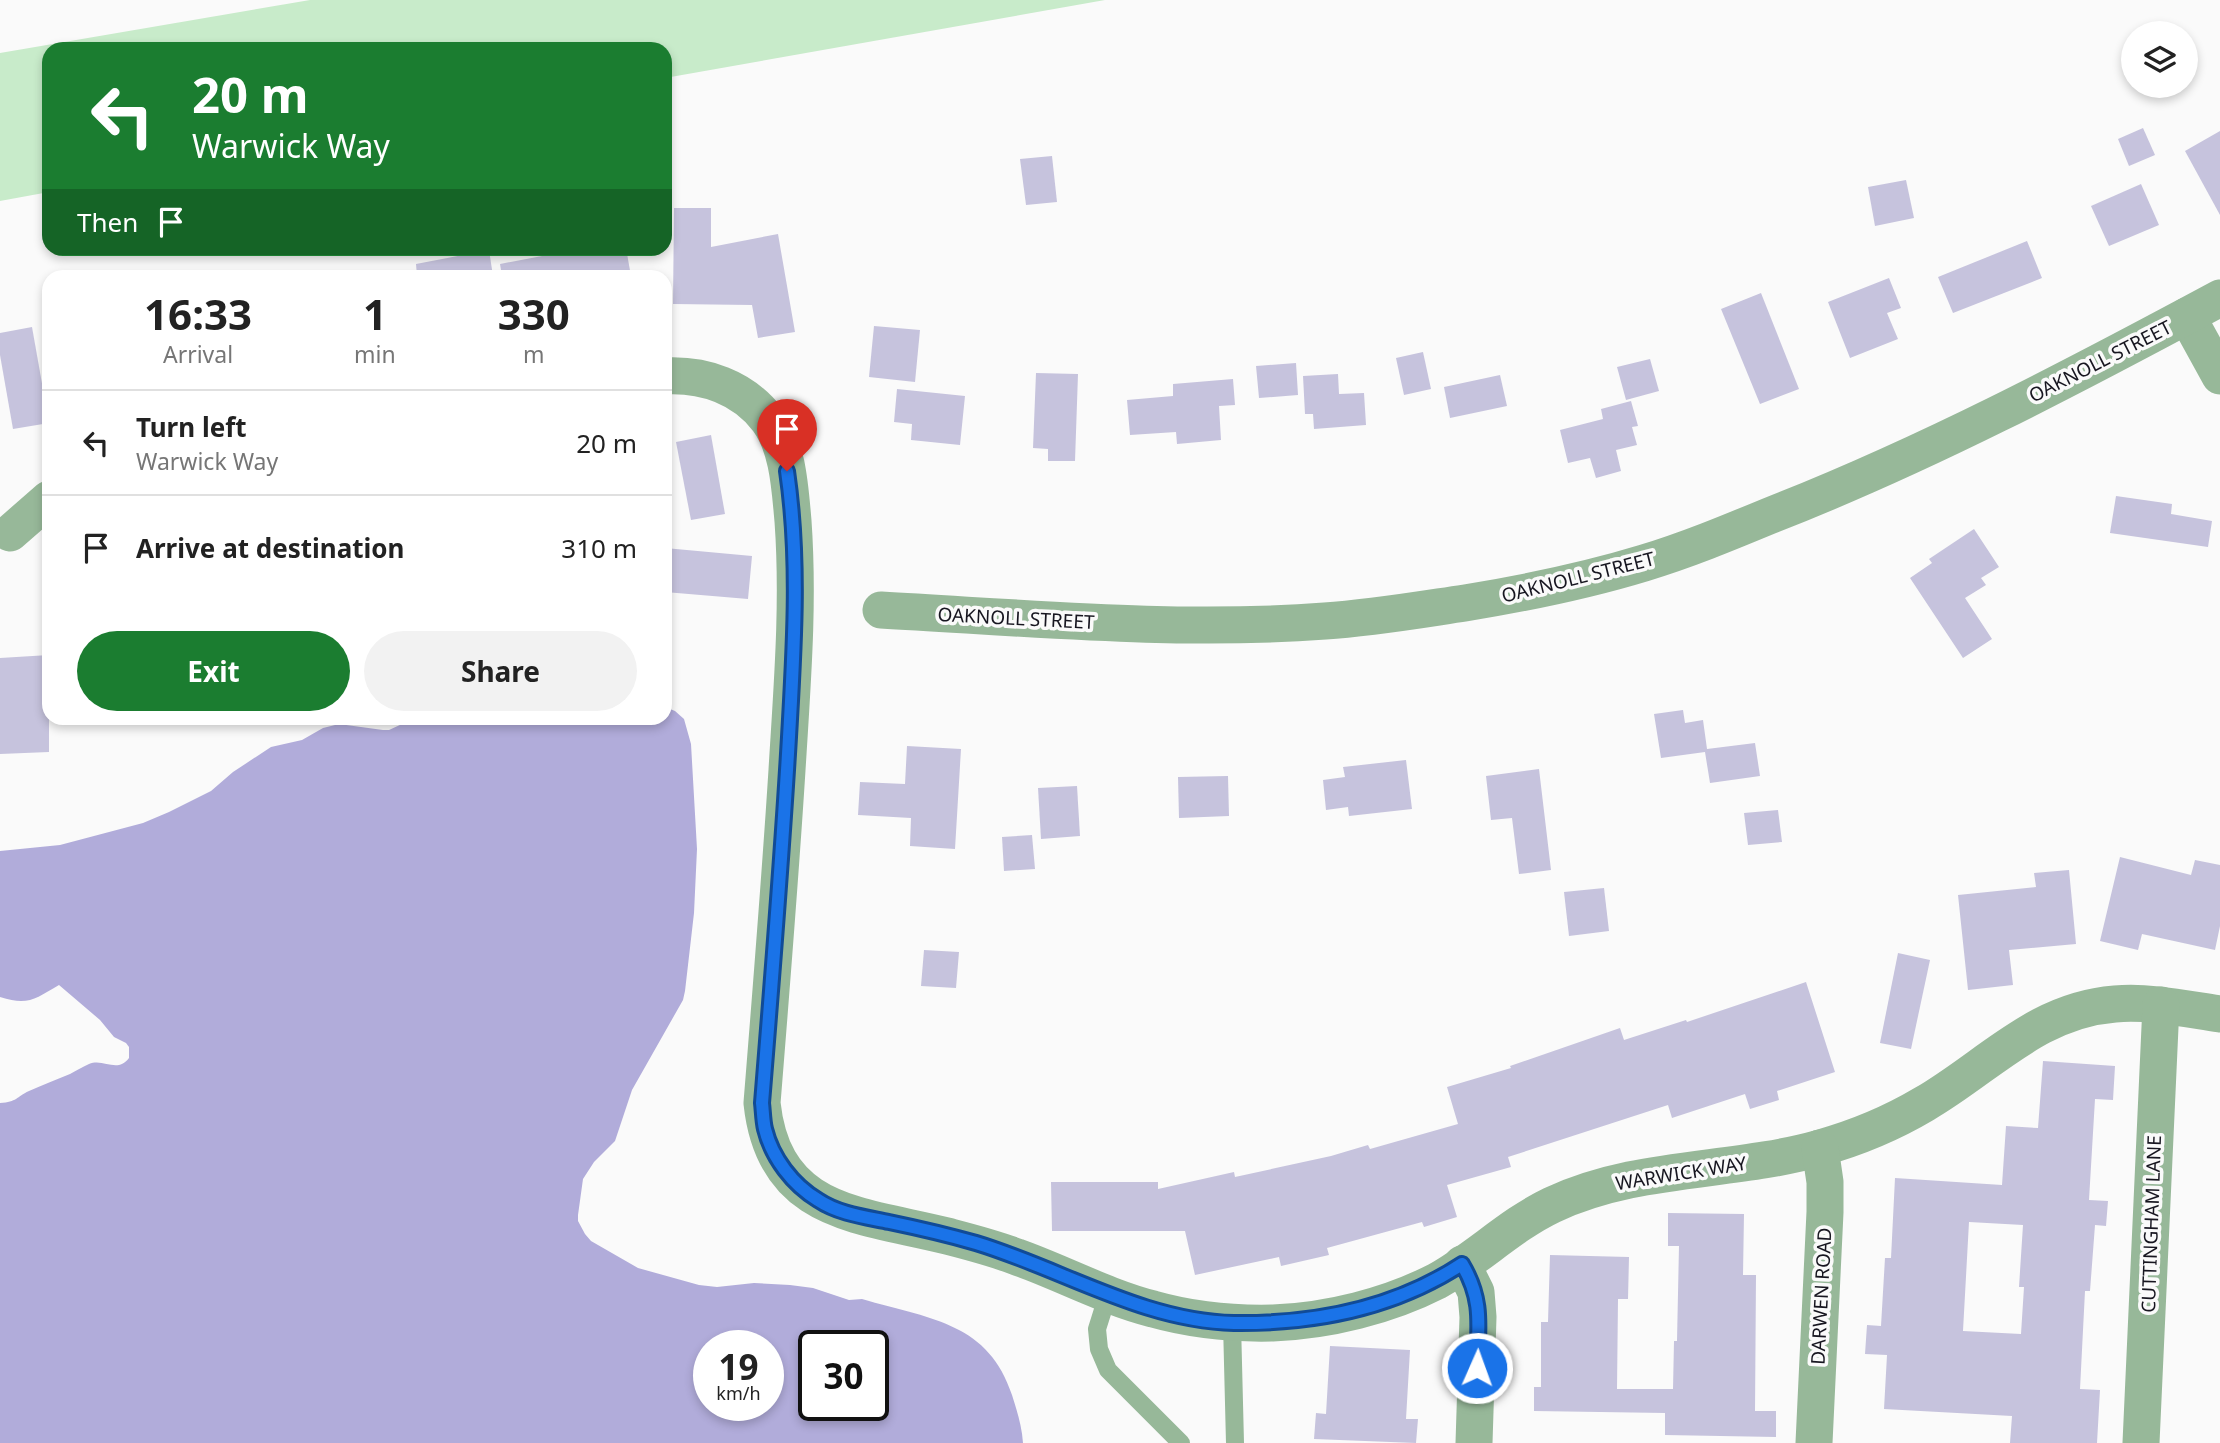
<!DOCTYPE html>
<style>
body{margin:0;font-family:"Noto Sans",sans-serif;background:#f2f2f2;color:#222;height:100vh;display:flex;flex-direction:column;font-size:26px;white-space:nowrap}
*{box-sizing:border-box;margin:0}
p{font-size:23px;color:#767676}
.icon{flex:none;width:38px;height:38px;fill:none;stroke:currentColor;stroke-width:2;stroke-linecap:round;stroke-linejoin:round}
.map{position:relative;flex:1;overflow:hidden}
.drawer{position:absolute;left:42px;top:270px;width:630px;height:455px;display:flex;flex-direction:column;background:#fff;border-radius:21px;box-shadow:0 4px 10px #0003}
.drawer>*{flex:none}
.guide{position:absolute;left:42px;top:42px;width:630px;height:214px;border-radius:21px;box-shadow:0 4px 10px #0003;background:#1b7d30;color:#fff;overflow:hidden}
.tools{position:absolute;left:2121px;top:21px;display:grid;gap:14px}
.tools a{display:grid;place-items:center;width:77px;height:77px;border-radius:50%;background:#fff;box-shadow:0 4px 10px #0003;font-size:35px}
.speed{position:absolute;left:693px;top:1330px;display:flex;gap:14px;font-size:35px;font-weight:700;text-align:center}
.speed>*{display:grid;place-content:center;width:91px;height:91px;border-radius:50%;background:#fff;box-shadow:0 4px 10px #0003;line-height:1}
.speed small{font-size:18px;font-weight:400}
.speed .limit{border:4px solid #111;border-radius:10px;background:#fff;color:#111}
.pin{position:absolute;display:grid;place-items:center;width:60px;height:60px;color:#fff;margin:-72px -30px;border-radius:50% 50% 50% 0;rotate:-45deg;box-shadow:0 0 7px #0007}
.pin .icon{rotate:45deg}
.me{position:absolute;width:77px;margin:-38px;rotate:2deg;stroke-linejoin:round;filter:drop-shadow(0 0 5px #0008)}
.turn{display:flex;align-items:center;gap:24px;height:147px;padding:0 35px;font-size:32px}
.turn .icon{width:91px;height:91px;stroke-width:2.5}
.turn b{display:block;font-size:49px;line-height:60px}
.then{display:flex;align-items:center;height:66px;padding:0 35px;background:#0003;gap:14px;font-size:26px}
.eta{display:flex;justify-content:space-evenly;align-items:center;height:119px;text-align:center}
.eta b{font-size:42px;font-weight:700;line-height:49px}
.primary-button{display:flex;gap:14px;margin-top:auto;padding:14px 35px}
.primary-button a{flex:1;height:80px;border-radius:42px;background:#1b7d30;color:#fff;font-size:28px;font-weight:700;line-height:80px;text-align:center}
.primary-button a+a{background:#f2f2f2;color:#222}
ul{padding:0;list-style:none}
li{display:flex;align-items:center;gap:21px;height:105px;padding:0 35px;border-top:2px solid #e0e0e0}
li div{flex:1}
li b{display:block;font-size:26px}
li em{font-style:normal}
.map>svg:first-child{display:block}
.green{fill:#c8ebca}
.water{fill:#b1acda;fill-rule:evenodd}
.building{fill:#c6c3dd;fill-rule:evenodd}
.lines{fill:none;stroke-linecap:round;stroke-linejoin:round}
.service{stroke:#97b899;stroke-width:18}
.minor{stroke:#97b899;stroke-width:37}
.route-casing{stroke:#114b97;stroke-width:18}
.route{stroke:#1a73e8;stroke-width:12}
.labels{text-anchor:middle;dominant-baseline:central;stroke-width:7;stroke-linejoin:round;paint-order:stroke}
.street-label{font-size:19px;fill:#171620;stroke:#fafafa}
</style>
<div class="map">
<svg width="2220" height="1443" viewBox="0 0 2220 1443">
<rect width="100%" height="100%" fill="#fafafa"/>
<path class="green" d="M 310,0 L 1105,0 L 665,78 L 665,49 L 49,49 L 49,192 L 0,201 L 0,53 Z"/>
<path class="water" d="M 665,707 L 675,711 L 684,719 L 691,744 L 697,849 L 694,913 L 685,991 L 683,1000 L 632,1090 L 615,1141 L 594,1162 L 583,1179 L 578,1215 L 578,1221 L 585,1234 L 591,1241 L 638,1268 L 699,1285 L 717,1287 L 754,1283 L 790,1285 L 813,1288 L 849,1300 L 862,1299 L 869,1301 C 932,1319 989,1324 1012,1395 C 1017,1411 1022,1426 1023,1443 L 0,1443 L 0,1103 C 17,1102 16,1097 29,1091 C 42,1085 56,1080 70,1074 C 76,1071 82,1067 89,1064 C 104,1058 117,1074 129,1058 L 129,1047 L 126,1043 L 114,1037 L 100,1020 L 59,985 C 35,999 28,1006 0,997 L 0,851 L 60,845 L 143,823 L 169,812 L 211,791 L 233,772 L 271,747 L 302,740 L 323,728 L 339,724 L 383,730 L 389,730 L 415,718 L 665,718 ZM 709,1346 L 768,1346 L 768,1405 L 709,1405 ZM 814,1346 L 873,1346 L 873,1405 L 814,1405 Z"/>
<g class="building">
<path d="M 2143,128 L 2155,155 L 2129,166 L 2118,139 Z"/>
<path d="M 2220,131 L 2220,215 L 2185,151 Z"/>
<path d="M 1052,156 L 1057,202 L 1026,205 L 1020,159 Z"/>
<path d="M 1906,180 L 1914,218 L 1875,226 L 1868,187 Z"/>
<path d="M 2141,184 L 2159,225 L 2109,246 L 2091,206 Z"/>
<path d="M 674,208 L 711,208 L 711,247 L 778,234 L 795,332 L 758,338 L 752,305 L 673,304 Z"/>
<path d="M 2027,241 L 2042,278 L 1953,313 L 1938,277 Z"/>
<path d="M 584,248 L 626,248 L 631,276 L 502,276 L 500,264 Z"/>
<path d="M 489,250 L 493,276 L 417,276 L 416,264 Z"/>
<path d="M 1889,278 L 1901,308 L 1887,313 L 1898,339 L 1850,358 L 1828,302 Z"/>
<path d="M 1761,293 L 1799,389 L 1760,404 L 1721,309 Z"/>
<path d="M 874,326 L 920,330 L 915,382 L 869,377 Z"/>
<path d="M 32,327 L 49,423 L 13,429 L 0,355 L 0,333 Z"/>
<path d="M 1423,352 L 1431,389 L 1404,395 L 1396,358 Z"/>
<path d="M 1650,359 L 1659,391 L 1626,400 L 1617,367 Z"/>
<path d="M 1296,363 L 1298,395 L 1259,398 L 1256,366 Z"/>
<path d="M 1036,373 L 1078,374 L 1075,461 L 1048,461 L 1048,449 L 1033,448 Z"/>
<path d="M 1338,374 L 1339,394 L 1364,393 L 1366,425 L 1314,429 L 1313,414 L 1305,414 L 1303,376 Z"/>
<path d="M 1500,375 L 1507,406 L 1450,418 L 1444,387 Z"/>
<path d="M 1233,379 L 1235,405 L 1219,406 L 1221,440 L 1177,444 L 1176,432 L 1130,435 L 1127,400 L 1173,396 L 1173,384 Z"/>
<path d="M 897,389 L 965,396 L 960,445 L 911,440 L 912,424 L 894,422 Z"/>
<path d="M 1631,401 L 1638,426 L 1632,427 L 1637,445 L 1616,450 L 1621,471 L 1596,478 L 1590,458 L 1568,463 L 1560,430 L 1603,419 L 1601,409 Z"/>
<path d="M 711,435 L 725,514 L 691,520 L 676,442 Z"/>
<path d="M 2116,496 L 2172,504 L 2171,514 L 2212,521 L 2208,547 L 2110,533 Z"/>
<path d="M 1974,529 L 1999,567 L 1981,578 L 1986,585 L 1965,598 L 1992,639 L 1963,658 L 1910,578 L 1932,563 L 1929,559 Z"/>
<path d="M 665,548 L 752,556 L 748,599 L 665,592 Z"/>
<path d="M 49,655 L 49,752 L 0,754 L 0,658 Z"/>
<path d="M 1683,710 L 1685,723 L 1703,720 L 1707,749 L 1755,743 L 1760,776 L 1710,783 L 1705,752 L 1661,758 L 1654,714 Z"/>
<path d="M 907,746 L 961,749 L 955,849 L 910,846 L 911,818 L 858,815 L 860,782 L 905,784 Z"/>
<path d="M 1406,760 L 1412,809 L 1349,816 L 1348,807 L 1326,810 L 1323,780 L 1345,777 L 1343,767 Z"/>
<path d="M 1539,769 L 1551,870 L 1519,874 L 1512,818 L 1491,820 L 1486,776 Z"/>
<path d="M 1228,776 L 1229,816 L 1179,818 L 1178,777 Z"/>
<path d="M 1077,786 L 1080,836 L 1041,839 L 1038,788 Z"/>
<path d="M 1778,810 L 1782,842 L 1748,845 L 1744,813 Z"/>
<path d="M 1032,835 L 1035,869 L 1004,871 L 1002,837 Z"/>
<path d="M 2120,857 L 2191,875 L 2195,860 L 2220,865 L 2220,926 L 2215,950 L 2142,934 L 2138,950 L 2100,941 Z"/>
<path d="M 2069,870 L 2076,944 L 2009,950 L 2013,985 L 1968,990 L 1958,895 L 2036,887 L 2034,873 Z"/>
<path d="M 1604,888 L 1609,931 L 1569,936 L 1564,892 Z"/>
<path d="M 924,950 L 959,952 L 956,988 L 921,986 Z"/>
<path d="M 1898,953 L 1930,960 L 1911,1049 L 1880,1043 Z"/>
<path d="M 1806,982 L 1835,1072 L 1777,1091 L 1779,1100 L 1750,1109 L 1745,1094 L 1672,1118 L 1668,1105 L 1508,1157 L 1511,1167 L 1447,1185 L 1457,1217 L 1424,1227 L 1422,1222 L 1327,1248 L 1329,1255 L 1281,1266 L 1279,1257 L 1195,1275 L 1185,1231 L 1052,1231 L 1051,1182 L 1158,1182 L 1158,1189 L 1234,1172 L 1235,1177 L 1331,1156 L 1368,1145 L 1370,1149 L 1458,1124 L 1447,1087 L 1511,1068 L 1510,1066 L 1620,1028 L 1624,1040 L 1686,1020 L 1687,1022 Z"/>
<path d="M 2043,1061 L 2115,1066 L 2113,1100 L 2095,1099 L 2089,1200 L 2108,1201 L 2106,1226 L 2095,1225 L 2090,1291 L 2085,1291 L 2080,1389 L 2100,1390 L 2097,1443 L 2010,1443 L 2012,1416 L 1884,1409 L 1887,1355 L 1865,1354 L 1867,1325 L 1881,1326 L 1885,1258 L 1891,1258 L 1895,1178 L 2002,1185 L 2006,1126 L 2038,1128 ZM 1969,1222 L 2023,1225 L 2019,1287 L 2024,1287 L 2021,1334 L 1963,1331 Z"/>
<path d="M 1668,1213 L 1744,1214 L 1743,1275 L 1756,1275 L 1755,1411 L 1776,1411 L 1776,1437 L 1665,1435 L 1665,1413 L 1534,1411 L 1534,1387 L 1541,1387 L 1541,1322 L 1548,1322 L 1550,1255 L 1629,1257 L 1628,1299 L 1618,1299 L 1617,1389 L 1673,1389 L 1674,1341 L 1677,1341 L 1679,1246 L 1668,1246 Z"/>
<path d="M 1330,1346 L 1410,1350 L 1406,1419 L 1418,1419 L 1416,1443 L 1314,1439 L 1316,1413 L 1326,1414 Z"/>
</g>
<g class="lines">
<g class="service">
<path d="M 1108,1294 L 1097,1329 L 1099,1349 L 1108,1370 L 1181,1443"/>
<path d="M 1232,1323 L 1235,1443"/>
</g>
<g class="minor">
<path d="M 2187,316 L 2220,376"/>
<path d="M 665,376 C 704,374 743,387 768,420 C 788,447 790,488 793,521 C 799,605 792,687 787,770 C 780,881 771,992 762,1103 C 774,1215 859,1214 947,1236 C 970,1242 994,1248 1017,1257 C 1062,1273 1106,1297 1153,1309 C 1192,1320 1232,1324 1273,1323 C 1328,1321 1388,1306 1437,1281 C 1477,1259 1510,1225 1552,1205 C 1637,1165 1731,1173 1820,1148 C 1856,1138 1892,1123 1924,1104 C 1988,1067 2036,1010 2115,1004 C 2150,1001 2186,1009 2220,1014"/>
<path d="M 10,533 L 49,499"/>
<path d="M 881,610 C 1029,618 1177,632 1325,621 C 1372,618 1418,610 1465,603 C 1526,593 1585,581 1644,563 C 1687,550 1728,533 1769,516 C 1925,455 2073,377 2220,298"/>
<path d="M 1462,1264 L 1476,1292 L 1478,1317 L 1474,1443"/>
<path d="M 1814,1443 L 1825,1212 L 1825,1182 L 1820,1148"/>
<path d="M 2141,1443 L 2161,1005"/>
</g>
</g>
<g class="lines">
<g class="route-casing">
<path id="route" d="M 787,471 C 800,560 794,648 789,737 C 782,859 772,981 762,1103 C 763,1111 763,1121 765,1129 C 772,1158 793,1185 818,1200 C 839,1214 865,1217 889,1222 C 918,1228 948,1235 976,1243 C 1062,1269 1143,1321 1234,1323 C 1314,1324 1395,1308 1462,1264 C 1484,1301 1478,1327 1477,1368"/>
</g>
<use href="#route" class="route"/>
</g>
<g class="labels">
<g class="street-label">
<text transform="translate(2100 361) rotate(-27)">OAKNOLL STREET</text>
<text transform="translate(1578 577) rotate(-14)">OAKNOLL STREET</text>
<text transform="translate(1016 618) rotate(3)">OAKNOLL STREET</text>
<text transform="translate(1681 1173) rotate(-9)">WARWICK WAY</text>
<text transform="translate(2151 1224) rotate(-88)">CUTTINGHAM LANE</text>
<text transform="translate(1821 1296) rotate(-87)">DARWEN ROAD</text>
</g>
</g>
</svg>
<div class="tools">
<a><svg class="icon" aria-label="layers" viewBox="0 0 24 24"><path d="M12 4l9 5-9 5-9-5zM3 14l9 5 9-5"/></svg></a>
</div>
<div class="speed"><div>19<small>km/h</small></div><div class="limit">30</div></div>
<div class="pin" style="left:787px;top:471px;background:#d93025"><svg class="icon" aria-label="arrive" viewBox="0 0 24 24"><path d="M6 21V4h12l-3 4 3 4H6"/></svg></div>
<svg class="me" style="left:1477px;top:1368px" viewBox="-20 -20 40 40"><circle r="17" fill="#1a73e8" stroke="#fff" stroke-width="3"/><path d="M0-11L8 9 0 5-8 9z" fill="#fff"/></svg>
<div class="guide">
<div class="turn"><svg class="icon" aria-label="left" viewBox="0 0 24 24"><path d="M17 20v-9H6M10 6l-5 5 5 5"/></svg><div><b>20 m</b>Warwick Way</div></div>
<div class="then">Then<svg class="icon" aria-label="arrive" viewBox="0 0 24 24"><path d="M6 21V4h12l-3 4 3 4H6"/></svg></div>
</div>
<section class="drawer">
<div class="eta">
<div><b>16:33</b><p>Arrival</p></div>
<div><b>1</b><p>min</p></div>
<div><b>330</b><p>m</p></div>
</div>
<ul>
<li><svg class="icon" aria-label="left" viewBox="0 0 24 24"><path d="M17 20v-9H6M10 6l-5 5 5 5"/></svg><div><b>Turn left</b><p>Warwick Way</p></div><em>20 m</em></li>
<li><svg class="icon" aria-label="arrive" viewBox="0 0 24 24"><path d="M6 21V4h12l-3 4 3 4H6"/></svg><div><b>Arrive at destination</b></div><em>310 m</em></li>
</ul>
<div class="primary-button"><a>Exit</a><a>Share</a></div>
</section>
</div>
